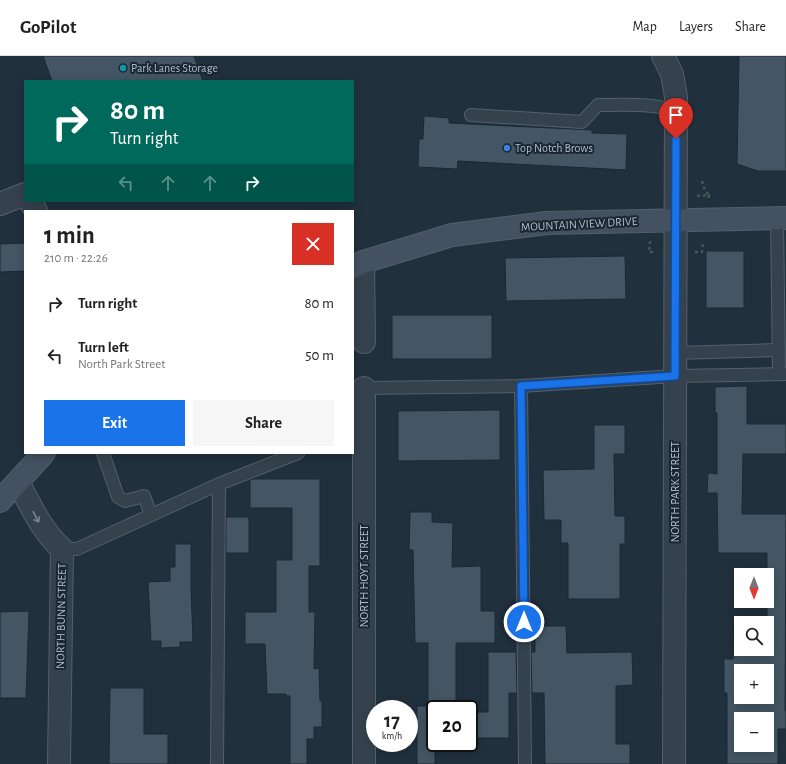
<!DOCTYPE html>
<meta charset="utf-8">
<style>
body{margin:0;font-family:"Alegreya Sans",sans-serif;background:#f6f6f6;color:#222;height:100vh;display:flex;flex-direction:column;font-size:15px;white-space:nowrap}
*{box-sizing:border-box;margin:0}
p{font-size:13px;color:#767676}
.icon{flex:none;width:22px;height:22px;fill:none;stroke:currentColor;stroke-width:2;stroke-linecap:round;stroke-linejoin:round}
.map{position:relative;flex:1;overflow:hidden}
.details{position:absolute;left:24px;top:154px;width:330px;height:244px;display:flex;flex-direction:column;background:#fff;border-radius:0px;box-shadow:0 2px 10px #0003}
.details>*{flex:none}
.top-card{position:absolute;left:24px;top:24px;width:330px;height:122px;border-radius:0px;box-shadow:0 2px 10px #0003;background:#00695c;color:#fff;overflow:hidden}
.needle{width:26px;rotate:180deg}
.tools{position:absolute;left:734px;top:512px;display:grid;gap:8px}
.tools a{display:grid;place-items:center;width:40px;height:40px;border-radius:0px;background:#fff;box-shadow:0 2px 10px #0003;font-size:20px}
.speed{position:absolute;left:366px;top:644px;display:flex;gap:8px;font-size:20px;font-weight:700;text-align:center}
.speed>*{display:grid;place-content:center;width:52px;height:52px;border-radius:50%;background:#fff;box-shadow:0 2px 10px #0003;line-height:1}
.speed small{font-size:10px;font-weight:400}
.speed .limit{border:2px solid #111;border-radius:6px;background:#fff;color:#111}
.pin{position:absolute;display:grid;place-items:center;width:34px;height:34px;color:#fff;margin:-41px -17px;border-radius:50% 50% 50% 0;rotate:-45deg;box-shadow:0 0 4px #0007}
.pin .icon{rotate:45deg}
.me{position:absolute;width:44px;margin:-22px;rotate:0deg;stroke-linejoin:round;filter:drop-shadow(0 0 3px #0008)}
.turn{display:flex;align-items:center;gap:14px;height:84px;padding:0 20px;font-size:18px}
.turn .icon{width:52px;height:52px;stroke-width:2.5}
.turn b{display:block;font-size:28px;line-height:34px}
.lanes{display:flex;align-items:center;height:38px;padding:0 20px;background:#0003;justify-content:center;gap:20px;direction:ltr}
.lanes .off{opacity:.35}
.round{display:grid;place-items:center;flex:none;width:42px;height:42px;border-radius:0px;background:#f6f6f6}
.head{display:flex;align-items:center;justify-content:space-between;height:68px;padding:0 20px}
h1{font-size:24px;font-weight:700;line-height:30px}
.cta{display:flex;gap:8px;margin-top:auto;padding:8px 20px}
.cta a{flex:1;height:46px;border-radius:0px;background:#1a73e8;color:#fff;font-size:16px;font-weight:700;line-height:46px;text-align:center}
.cta a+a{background:#f6f6f6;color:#222}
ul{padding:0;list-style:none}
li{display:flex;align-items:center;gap:12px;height:52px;padding:0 20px}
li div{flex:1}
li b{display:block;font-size:15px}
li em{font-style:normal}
header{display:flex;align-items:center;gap:24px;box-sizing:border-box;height:56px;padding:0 20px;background:#fff;border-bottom:1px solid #e0e0e0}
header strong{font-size:19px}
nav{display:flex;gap:22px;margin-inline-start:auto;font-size:14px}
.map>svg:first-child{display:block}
.building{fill:#445664;stroke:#1c2934;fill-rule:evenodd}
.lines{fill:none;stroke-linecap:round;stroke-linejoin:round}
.lane-casing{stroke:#53606b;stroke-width:14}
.street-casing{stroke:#53606b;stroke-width:24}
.secondary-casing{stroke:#53606b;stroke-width:24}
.path{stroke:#415a5a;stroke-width:2.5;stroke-dasharray:3 3;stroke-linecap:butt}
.lane{stroke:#35424d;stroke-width:12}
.street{stroke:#35424d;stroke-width:22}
.secondary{stroke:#435161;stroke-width:22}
.oneway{stroke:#798691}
.route-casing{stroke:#114b97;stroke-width:10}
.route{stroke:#1a73e8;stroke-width:7}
.culture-dot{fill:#0f9aa8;stroke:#1a2732;stroke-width:1.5}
.shop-dot{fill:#3f7fe0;stroke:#1a2732;stroke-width:1.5}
.labels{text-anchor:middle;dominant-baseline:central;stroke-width:4;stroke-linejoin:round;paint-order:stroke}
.poi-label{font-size:12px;fill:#b0bdc9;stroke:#1a2732;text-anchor:start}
.street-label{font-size:12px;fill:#b0bdc9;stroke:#1a2732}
</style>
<header>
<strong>GoPilot</strong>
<nav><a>Map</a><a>Layers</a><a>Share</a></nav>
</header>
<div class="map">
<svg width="786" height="708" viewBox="0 0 786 708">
<rect width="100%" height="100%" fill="#21303d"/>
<g class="building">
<path d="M 43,0 L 194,0 L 203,25 L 52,25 Z"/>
<path d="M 739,0 L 786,0 L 786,115 L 758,115 L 737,108 Z"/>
<path d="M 424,60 L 449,62 L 449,67 L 592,74 L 592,77 L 627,78 L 626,114 L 458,105 L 457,113 L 418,111 L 419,83 L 423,83 Z"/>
<path d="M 25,187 L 25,215 L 0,216 L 0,188 Z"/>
<rect x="706" y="195" width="38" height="57"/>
<path d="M 625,200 L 626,243 L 506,245 L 505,202 Z"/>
<rect x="392" y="259" width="100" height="44"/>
<path d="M 747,330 L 747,368 L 786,368 L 786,398 L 743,398 L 742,458 L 786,458 L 785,655 L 786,655 L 786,673 L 778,673 L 778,708 L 727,708 L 727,637 L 724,637 L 724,603 L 733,603 L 734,561 L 767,561 L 767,497 L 718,497 L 717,437 L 707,437 L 708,417 L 717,418 L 717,357 L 715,357 L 715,331 ZM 741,567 L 767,567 L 767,593 L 741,593 ZM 741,615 L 767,615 L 767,641 L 741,641 ZM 741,663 L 767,663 L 767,689 L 741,689 Z"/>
<path d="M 500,354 L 500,404 L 398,405 L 398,355 Z"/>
<path d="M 594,369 L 625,369 L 625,398 L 614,398 L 615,460 L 625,460 L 625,488 L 620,488 L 620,543 L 568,543 L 568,487 L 561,487 L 561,464 L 544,464 L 543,414 L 594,413 Z"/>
<path d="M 253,423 L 320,423 L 320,510 L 309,510 L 309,556 L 315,556 L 314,613 L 319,612 L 320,645 L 322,645 L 322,671 L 314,671 L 314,683 L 307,683 L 307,708 L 290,708 L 290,640 L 286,640 L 286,638 L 267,638 L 265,588 L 245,588 L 245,556 L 276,556 L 276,504 L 292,504 L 292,452 L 250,452 L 250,424 Z"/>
<path d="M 410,456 L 432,456 L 432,466 L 453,467 L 452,511 L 481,510 L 481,555 L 495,555 L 495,587 L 456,587 L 456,653 L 435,653 L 435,708 L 417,708 L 417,650 L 428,650 L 428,587 L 415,587 L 413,494 L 409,494 Z"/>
<rect x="226" y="461" width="23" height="36"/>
<path d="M 175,488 L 191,488 L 191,532 L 193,586 L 180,586 L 180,591 L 161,592 L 161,585 L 151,585 L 148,526 L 170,525 L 170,511 L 175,511 Z"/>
<path d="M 29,555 L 26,642 L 0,642 L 0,556 Z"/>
<path d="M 535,570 L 566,570 L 567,597 L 632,596 L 633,629 L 616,630 L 616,688 L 630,688 L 630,708 L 545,708 L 544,637 L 532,637 L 531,596 L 535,596 Z"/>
<path d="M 488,596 L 516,596 L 517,637 L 509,637 L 509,682 L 472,682 L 472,656 L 488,656 Z"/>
<path d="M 110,632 L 144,632 L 144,678 L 168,678 L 168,708 L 109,708 Z"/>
</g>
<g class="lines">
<g class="lane-casing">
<g id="lane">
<path d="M 471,59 L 582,66 L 598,49 C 624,49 651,47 676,55"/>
<path d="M 777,162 L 779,318"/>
<path d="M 675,297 L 779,294"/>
<path d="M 521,330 L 525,708"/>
<path d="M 364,332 L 521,330 L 675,320 L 786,318"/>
<path d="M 103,397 L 118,441 L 125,445 L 144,440 L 151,459"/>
<path d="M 62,493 L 77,493 L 219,428 L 298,397"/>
<path d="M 217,708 L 219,428"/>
</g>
</g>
<g class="street-casing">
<g id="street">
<path d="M 663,0 L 672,18 L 676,41 L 674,708"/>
<path d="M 30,145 L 36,155"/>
<path d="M 0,148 L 25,138"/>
<path d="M 363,206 L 364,286"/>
<path d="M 18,426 C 31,450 41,474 62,493 L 59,708"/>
<path d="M 364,708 L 364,332"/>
</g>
</g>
<g class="secondary-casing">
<g id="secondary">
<path d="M 353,211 L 363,206 L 452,179 L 547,167 L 786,162"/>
<path d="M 0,445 L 44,397"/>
</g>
</g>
<g class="path">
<path d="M 702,125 L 705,135 L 709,139"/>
<path d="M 697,140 L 709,139 L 708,143"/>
<path d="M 650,185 L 649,196 L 654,196"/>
<path d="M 695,196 L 702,196 L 703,185"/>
</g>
<use href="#lane" class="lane"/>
<use href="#street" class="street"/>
<use href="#secondary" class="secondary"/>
</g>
<defs><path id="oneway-shaft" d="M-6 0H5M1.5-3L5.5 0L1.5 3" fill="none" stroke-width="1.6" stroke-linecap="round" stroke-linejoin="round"/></defs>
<use class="oneway" href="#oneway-shaft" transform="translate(36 461) rotate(62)"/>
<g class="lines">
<g class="route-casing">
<path id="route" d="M 524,566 L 521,330 L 675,320 L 676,83"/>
</g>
<use href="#route" class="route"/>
</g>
<circle class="culture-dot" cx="123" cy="12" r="4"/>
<circle class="shop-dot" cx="507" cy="92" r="4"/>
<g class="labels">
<g class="poi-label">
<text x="131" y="12">Park Lanes Storage</text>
<text x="515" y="92">Top Notch Brows</text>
</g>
<g class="street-label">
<text transform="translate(579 168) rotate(-3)">MOUNTAIN VIEW DRIVE</text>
<text transform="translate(675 436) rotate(-90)">NORTH PARK STREET</text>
<text transform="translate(364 520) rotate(-90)">NORTH HOYT STREET</text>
<text transform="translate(61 560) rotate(-89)">NORTH BUNN STREET</text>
</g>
</g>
</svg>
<div class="tools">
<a><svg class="needle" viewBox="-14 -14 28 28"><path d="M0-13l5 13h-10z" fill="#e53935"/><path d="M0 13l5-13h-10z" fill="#767676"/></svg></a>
<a><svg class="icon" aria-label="search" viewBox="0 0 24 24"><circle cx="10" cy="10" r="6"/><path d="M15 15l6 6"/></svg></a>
<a>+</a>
<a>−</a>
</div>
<div class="speed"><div>17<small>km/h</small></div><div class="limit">20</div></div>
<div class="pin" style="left:676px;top:83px;background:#d93025"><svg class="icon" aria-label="arrive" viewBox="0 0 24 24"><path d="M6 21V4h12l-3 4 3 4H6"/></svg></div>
<svg class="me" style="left:524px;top:566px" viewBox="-20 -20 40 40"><circle r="17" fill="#1a73e8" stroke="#fff" stroke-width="3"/><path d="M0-11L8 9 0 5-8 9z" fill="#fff"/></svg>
<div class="top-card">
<div class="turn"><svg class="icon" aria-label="right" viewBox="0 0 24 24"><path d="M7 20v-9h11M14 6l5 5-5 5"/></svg><div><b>80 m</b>Turn right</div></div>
<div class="lanes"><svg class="icon off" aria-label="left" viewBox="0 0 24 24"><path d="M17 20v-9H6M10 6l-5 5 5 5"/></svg><svg class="icon off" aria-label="ahead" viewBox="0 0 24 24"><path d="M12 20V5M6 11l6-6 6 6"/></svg><svg class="icon off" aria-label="ahead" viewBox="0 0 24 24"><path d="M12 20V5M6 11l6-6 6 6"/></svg><svg class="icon" aria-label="right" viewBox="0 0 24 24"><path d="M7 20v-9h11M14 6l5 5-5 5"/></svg></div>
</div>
<section class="details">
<div class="head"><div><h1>1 min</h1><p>210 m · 22:26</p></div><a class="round" style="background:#d93025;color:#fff"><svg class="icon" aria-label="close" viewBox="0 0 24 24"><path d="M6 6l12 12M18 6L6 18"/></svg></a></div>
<ul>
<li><svg class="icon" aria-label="right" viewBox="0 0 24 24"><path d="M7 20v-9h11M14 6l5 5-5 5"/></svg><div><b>Turn right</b></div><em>80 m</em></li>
<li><svg class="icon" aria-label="left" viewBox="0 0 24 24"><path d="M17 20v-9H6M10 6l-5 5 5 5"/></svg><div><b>Turn left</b><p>North Park Street</p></div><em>50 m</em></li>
</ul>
<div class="cta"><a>Exit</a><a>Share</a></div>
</section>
</div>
